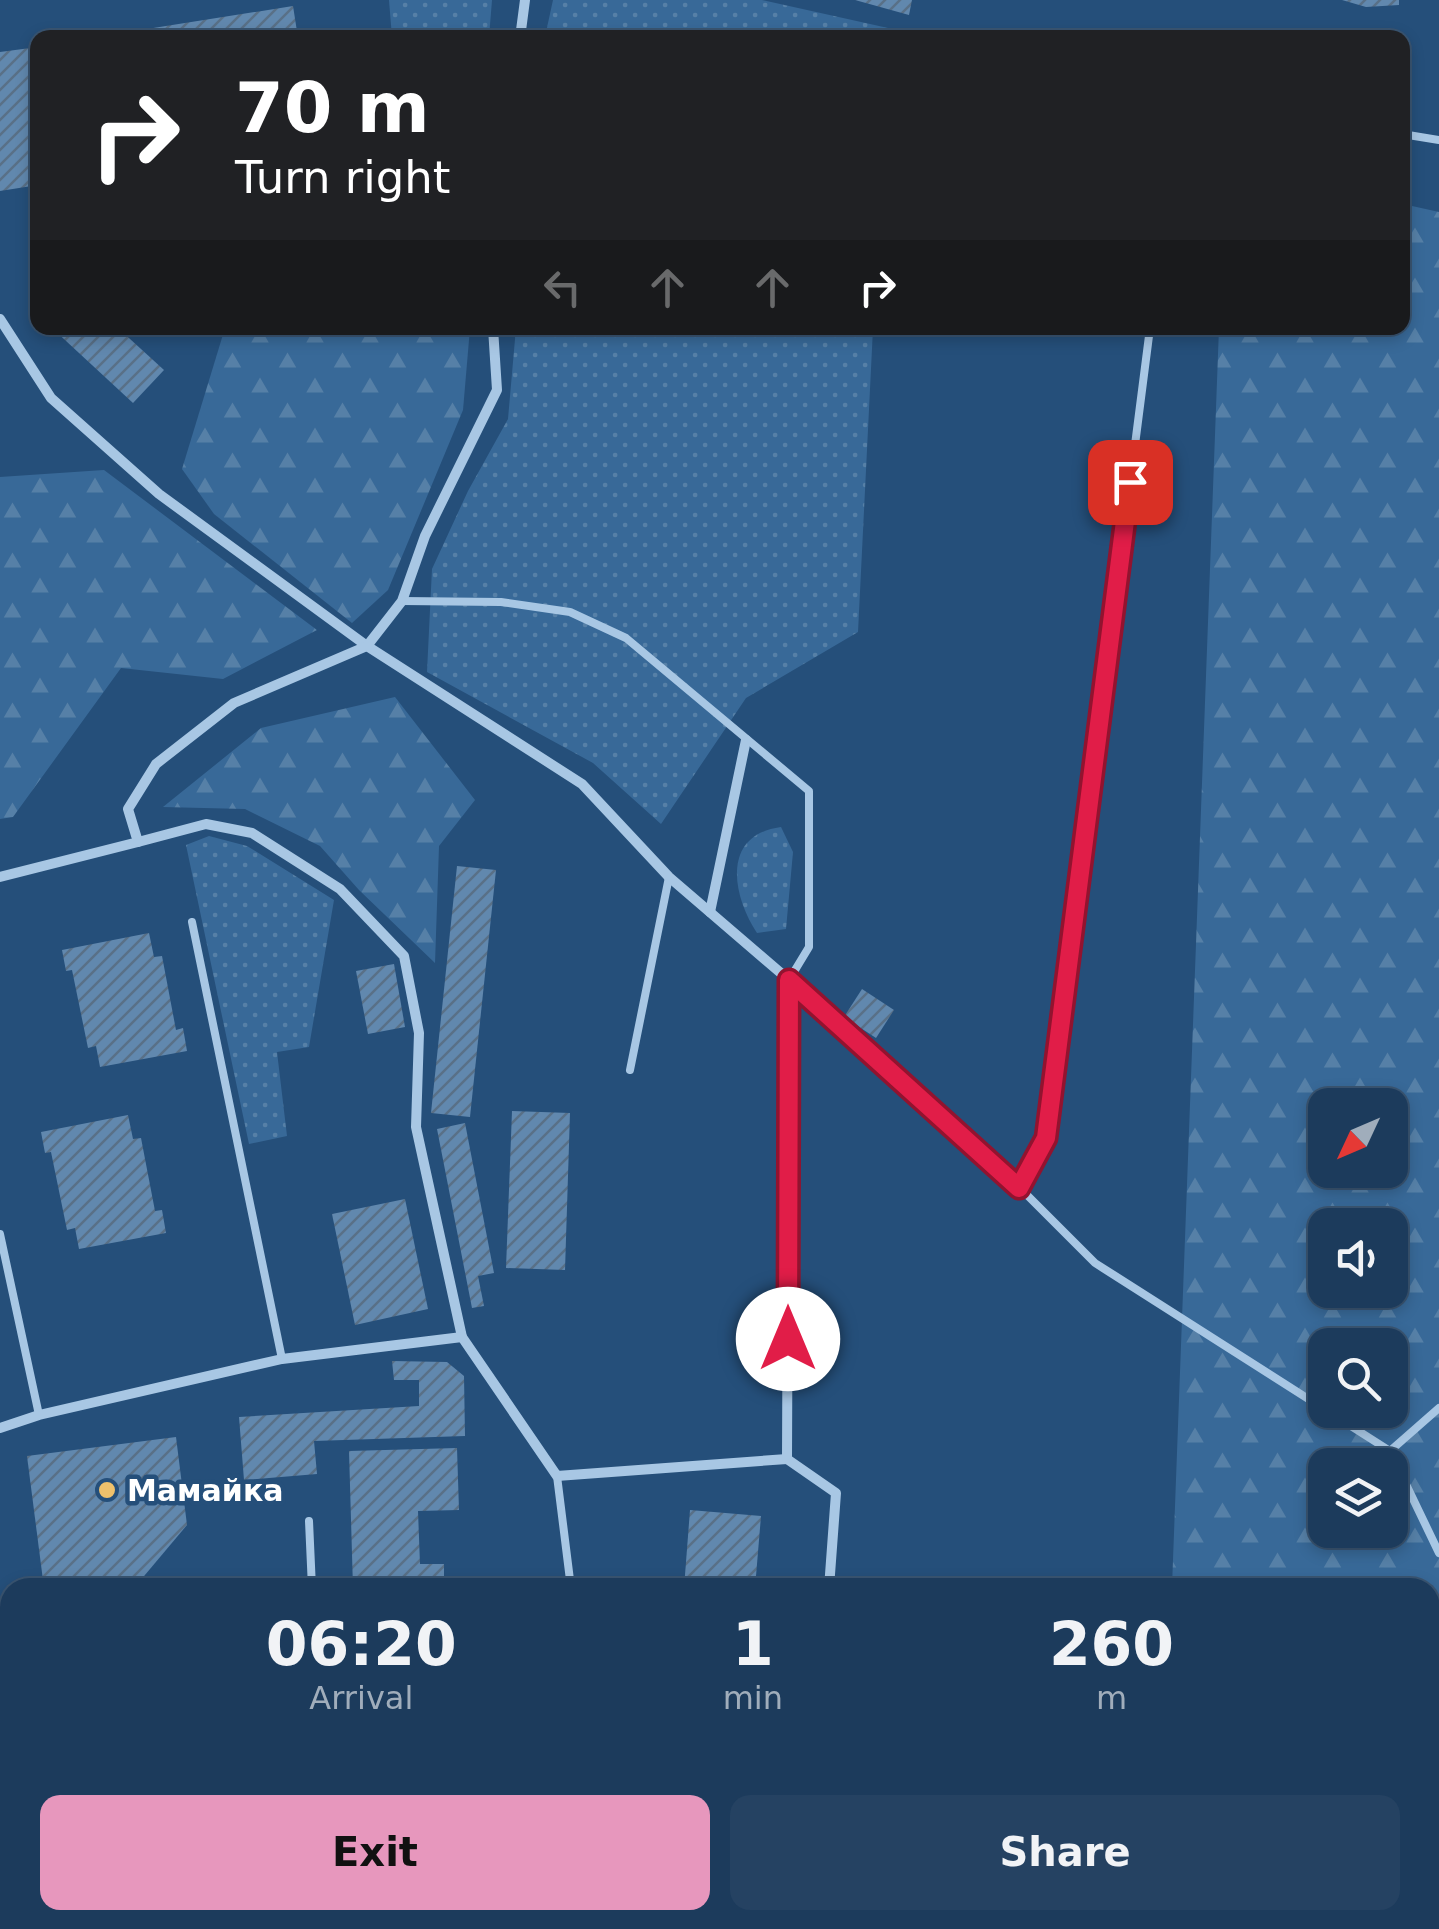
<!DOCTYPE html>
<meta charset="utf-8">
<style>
body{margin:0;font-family:"DejaVu Sans",sans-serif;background:#254262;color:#f1f3f6;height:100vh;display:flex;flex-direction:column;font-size:38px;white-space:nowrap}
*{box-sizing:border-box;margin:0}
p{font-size:32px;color:#a0adbb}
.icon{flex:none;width:55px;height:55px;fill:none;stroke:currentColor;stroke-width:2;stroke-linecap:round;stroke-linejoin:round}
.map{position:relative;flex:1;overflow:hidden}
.drawer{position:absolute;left:0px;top:1578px;width:1440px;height:352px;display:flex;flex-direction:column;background:#1c3b5c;border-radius:30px 30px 0 0;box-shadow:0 5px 15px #0003,0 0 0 2px #3a5572}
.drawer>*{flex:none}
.hud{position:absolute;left:30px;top:30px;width:1380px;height:305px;border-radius:20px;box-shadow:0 5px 15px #0003,0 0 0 2px #3a5572;background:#202124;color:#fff;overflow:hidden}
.needle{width:65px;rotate:226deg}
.buttons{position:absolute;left:1308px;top:1088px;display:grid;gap:20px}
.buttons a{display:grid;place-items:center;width:100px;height:100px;border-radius:20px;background:#1c3b5c;box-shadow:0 5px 15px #0003,0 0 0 2px #3a5572;font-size:50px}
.pin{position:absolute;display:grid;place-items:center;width:85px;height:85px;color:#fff;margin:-42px;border-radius:20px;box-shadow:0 5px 15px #0006}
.me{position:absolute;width:110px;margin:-55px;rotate:0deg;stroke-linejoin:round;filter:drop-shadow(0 0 8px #0008)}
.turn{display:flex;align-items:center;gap:35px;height:210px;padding:0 40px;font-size:45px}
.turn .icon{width:130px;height:130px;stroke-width:2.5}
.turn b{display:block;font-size:70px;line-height:85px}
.lanes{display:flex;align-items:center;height:95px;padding:0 40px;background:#0003;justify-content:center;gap:50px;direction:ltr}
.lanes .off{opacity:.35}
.eta{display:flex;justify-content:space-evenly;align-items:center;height:170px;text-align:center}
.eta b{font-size:60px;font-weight:600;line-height:70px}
.button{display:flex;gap:20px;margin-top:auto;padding:20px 40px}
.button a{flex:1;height:115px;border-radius:20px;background:#e797bd;color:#111;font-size:40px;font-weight:600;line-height:115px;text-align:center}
.button a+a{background:#254262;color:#f1f3f6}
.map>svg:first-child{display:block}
.grass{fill:url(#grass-dots)}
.forest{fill:url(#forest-firs);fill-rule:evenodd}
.building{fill:url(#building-hatch)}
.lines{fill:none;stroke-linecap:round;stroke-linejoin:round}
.lane{stroke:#a8c7e4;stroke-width:8}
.street{stroke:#a8c7e4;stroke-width:10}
.secondary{stroke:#d1e2f4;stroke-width:20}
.route-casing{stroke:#92132f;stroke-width:25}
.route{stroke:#e11d48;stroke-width:18}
.poi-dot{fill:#eec16c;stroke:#254f7a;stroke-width:4}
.labels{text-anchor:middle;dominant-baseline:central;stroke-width:9;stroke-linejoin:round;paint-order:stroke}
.poi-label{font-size:30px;font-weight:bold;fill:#fff;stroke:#254f7a;text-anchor:start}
</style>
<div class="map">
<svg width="1439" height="1929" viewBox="0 0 1439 1929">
<defs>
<pattern id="grass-dots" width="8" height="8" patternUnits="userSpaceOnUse" patternTransform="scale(2.5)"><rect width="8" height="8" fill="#386998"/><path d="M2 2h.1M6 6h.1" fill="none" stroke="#5680a7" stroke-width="1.8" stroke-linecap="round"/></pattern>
<pattern id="forest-firs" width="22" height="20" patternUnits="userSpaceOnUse" patternTransform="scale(2.5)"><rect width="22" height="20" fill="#386998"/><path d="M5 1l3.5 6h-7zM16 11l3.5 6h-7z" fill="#5680a7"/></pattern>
<pattern id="building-hatch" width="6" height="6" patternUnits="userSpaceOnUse" patternTransform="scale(2.5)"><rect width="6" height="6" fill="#6188ae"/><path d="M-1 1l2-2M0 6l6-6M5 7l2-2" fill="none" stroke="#597087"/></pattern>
</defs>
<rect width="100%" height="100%" fill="#254f7a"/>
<g class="grass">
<path d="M 389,0 L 492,0 L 489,37 L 392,37 Z"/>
<path d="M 553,0 L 762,0 L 888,28 L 888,37 L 545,37 Z"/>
<path d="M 516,328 L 873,328 L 858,632 L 746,698 L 661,824 L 593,763 L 427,672 L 432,569 L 468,491 L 508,419 Z"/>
<path d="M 781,827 L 793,852 L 786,929 L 757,933 C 732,895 721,835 781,827 Z"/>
<path d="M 209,836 L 247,846 L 334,900 L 309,1047 L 277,1052 L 287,1136 L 249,1144 L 186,845 Z"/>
</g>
<g class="forest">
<path d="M 1403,204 L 1439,212 L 1439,1929 L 1158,1929 L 1159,1920 L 1430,1920 L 1430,1588 L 1172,1587 L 1219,328 L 1402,328 ZM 1325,1105 L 1390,1105 L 1390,1170 L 1325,1170 ZM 1325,1225 L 1390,1225 L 1390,1290 L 1325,1290 ZM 1325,1345 L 1390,1345 L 1390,1410 L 1325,1410 ZM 1325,1465 L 1390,1465 L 1390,1530 L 1325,1530 Z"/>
<path d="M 225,328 L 470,328 L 463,410 L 388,590 L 352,623 L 214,514 L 182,469 Z"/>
<path d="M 104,470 L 317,630 L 223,679 L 121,668 L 13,817 L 0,819 L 0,477 Z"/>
<path d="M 395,697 L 475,800 L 439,846 L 435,963 L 359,890 L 320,846 L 245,809 L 163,807 L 261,728 Z"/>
</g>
<g class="building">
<path d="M 855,0 L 912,0 L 909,15 Z"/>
<path d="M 1342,0 L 1399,0 L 1399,5 L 1366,7 Z"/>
<path d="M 293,6 L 298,38 L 109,38 L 109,35 Z"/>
<path d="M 38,47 L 38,185 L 0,191 L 0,52 Z"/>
<path d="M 52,328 L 118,328 L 164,370 L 133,403 Z"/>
<path d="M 457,866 L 496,870 L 470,1117 L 431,1113 Z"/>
<path d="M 149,933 L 154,957 L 162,956 L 176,1030 L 183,1028 L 187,1051 L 100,1067 L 96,1046 L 88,1048 L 72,970 L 66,971 L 62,950 Z"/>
<path d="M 394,964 L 405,1027 L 368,1034 L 356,971 Z"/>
<path d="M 862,989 L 894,1010 L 876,1038 L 844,1017 Z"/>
<path d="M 512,1111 L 570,1113 L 565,1270 L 506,1268 Z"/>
<path d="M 128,1115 L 133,1139 L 141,1138 L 155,1211 L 162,1210 L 166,1233 L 79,1249 L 75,1228 L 67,1230 L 51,1152 L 45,1153 L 41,1132 Z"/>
<path d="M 465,1123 L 494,1273 L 478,1276 L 484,1306 L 472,1308 L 437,1129 Z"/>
<path d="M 405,1199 L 428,1309 L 355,1325 L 332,1214 Z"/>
<path d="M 392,1361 L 447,1362 L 464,1376 L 465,1436 L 314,1441 L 317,1474 L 244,1480 L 239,1417 L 419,1406 L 419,1380 L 394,1380 Z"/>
<path d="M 176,1437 L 187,1525 L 134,1588 L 44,1588 L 27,1456 Z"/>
<path d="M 457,1448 L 459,1510 L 418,1511 L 420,1564 L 444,1564 L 444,1588 L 353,1588 L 349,1451 Z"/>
<path d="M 690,1510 L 761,1516 L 755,1588 L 684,1588 Z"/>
<path d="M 85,1920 L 206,1920 L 208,1929 L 86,1929 Z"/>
</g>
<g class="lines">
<g class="lane">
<path d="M 1402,134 L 1439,140"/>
<path d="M 1150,328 L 1046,1138 L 1019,1187 L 1095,1263 L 1390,1451 L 1439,1553"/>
<path d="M 402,601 L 501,602 L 570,612 L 626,638 L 809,791 L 809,947 L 789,980"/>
<path d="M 192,922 L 282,1359"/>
<path d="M 630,1070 L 669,877"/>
<path d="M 0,1234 L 39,1415"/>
<path d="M 1390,1451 L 1439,1408"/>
<path d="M 557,1476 L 571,1588"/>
<path d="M 309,1521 L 312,1588"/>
<path d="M 0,1879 L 10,1877"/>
</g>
<g class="street">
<path d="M 520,38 L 525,0"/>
<path d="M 0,319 L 51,398 L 159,494 L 367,646 L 582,784 L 669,877 L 789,980 L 1019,1187"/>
<path d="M 138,842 L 206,824 L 252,833 L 340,889 L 404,956 L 419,1033 L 416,1127 L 462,1337 L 557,1476 L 787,1459"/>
<path d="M 0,877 L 138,842 L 128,809 L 156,764 L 234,703 L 367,646 L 402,601 L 425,536 L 497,390 L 493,328"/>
<path d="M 710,912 L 746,740"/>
<path d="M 789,980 L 787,1459 L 836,1493 L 829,1588"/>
<path d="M 0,1428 L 39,1415 L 282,1359 L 462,1337"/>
<path d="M 249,1920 L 251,1929"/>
<path d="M 516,1929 L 617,1923 L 680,1929"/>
<path d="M 804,1929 L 805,1920"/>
</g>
<path class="secondary" d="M 0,1904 L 5,1929"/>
</g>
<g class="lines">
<g class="route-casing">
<path id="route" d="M 788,1339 L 789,980 L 1019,1188 L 1046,1138 L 1130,482"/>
</g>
<use href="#route" class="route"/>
</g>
<circle class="poi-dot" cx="107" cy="1490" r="10"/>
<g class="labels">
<g class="poi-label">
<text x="127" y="1490">Мамайка</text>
</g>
</g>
</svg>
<div class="buttons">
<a><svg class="needle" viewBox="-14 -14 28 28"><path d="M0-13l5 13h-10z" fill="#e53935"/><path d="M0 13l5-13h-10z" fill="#a0adbb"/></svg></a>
<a><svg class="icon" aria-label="sound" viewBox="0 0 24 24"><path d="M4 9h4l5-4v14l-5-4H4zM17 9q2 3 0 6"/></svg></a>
<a><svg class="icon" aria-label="search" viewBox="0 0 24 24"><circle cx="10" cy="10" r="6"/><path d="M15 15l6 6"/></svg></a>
<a><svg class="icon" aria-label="layers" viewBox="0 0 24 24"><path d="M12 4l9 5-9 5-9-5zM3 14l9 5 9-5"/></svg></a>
</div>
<div class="pin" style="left:1130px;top:482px;background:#d93025"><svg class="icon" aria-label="arrive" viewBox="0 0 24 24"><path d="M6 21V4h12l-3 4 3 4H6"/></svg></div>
<svg class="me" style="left:788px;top:1339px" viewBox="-20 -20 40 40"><circle r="19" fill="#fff"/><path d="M0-13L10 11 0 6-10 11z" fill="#e11d48"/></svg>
<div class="hud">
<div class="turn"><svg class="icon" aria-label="right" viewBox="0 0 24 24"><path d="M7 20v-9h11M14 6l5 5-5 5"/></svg><div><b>70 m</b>Turn right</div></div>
<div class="lanes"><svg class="icon off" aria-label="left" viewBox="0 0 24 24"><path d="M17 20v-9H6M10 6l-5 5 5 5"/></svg><svg class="icon off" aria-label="ahead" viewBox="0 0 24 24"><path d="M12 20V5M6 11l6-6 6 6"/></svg><svg class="icon off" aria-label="ahead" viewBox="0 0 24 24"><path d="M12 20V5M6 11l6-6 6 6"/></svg><svg class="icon" aria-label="right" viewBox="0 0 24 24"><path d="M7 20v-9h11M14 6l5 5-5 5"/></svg></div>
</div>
<section class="drawer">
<div class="eta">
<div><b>06:20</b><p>Arrival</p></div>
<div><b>1</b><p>min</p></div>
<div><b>260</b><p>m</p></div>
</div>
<div class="button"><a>Exit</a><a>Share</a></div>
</section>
</div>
